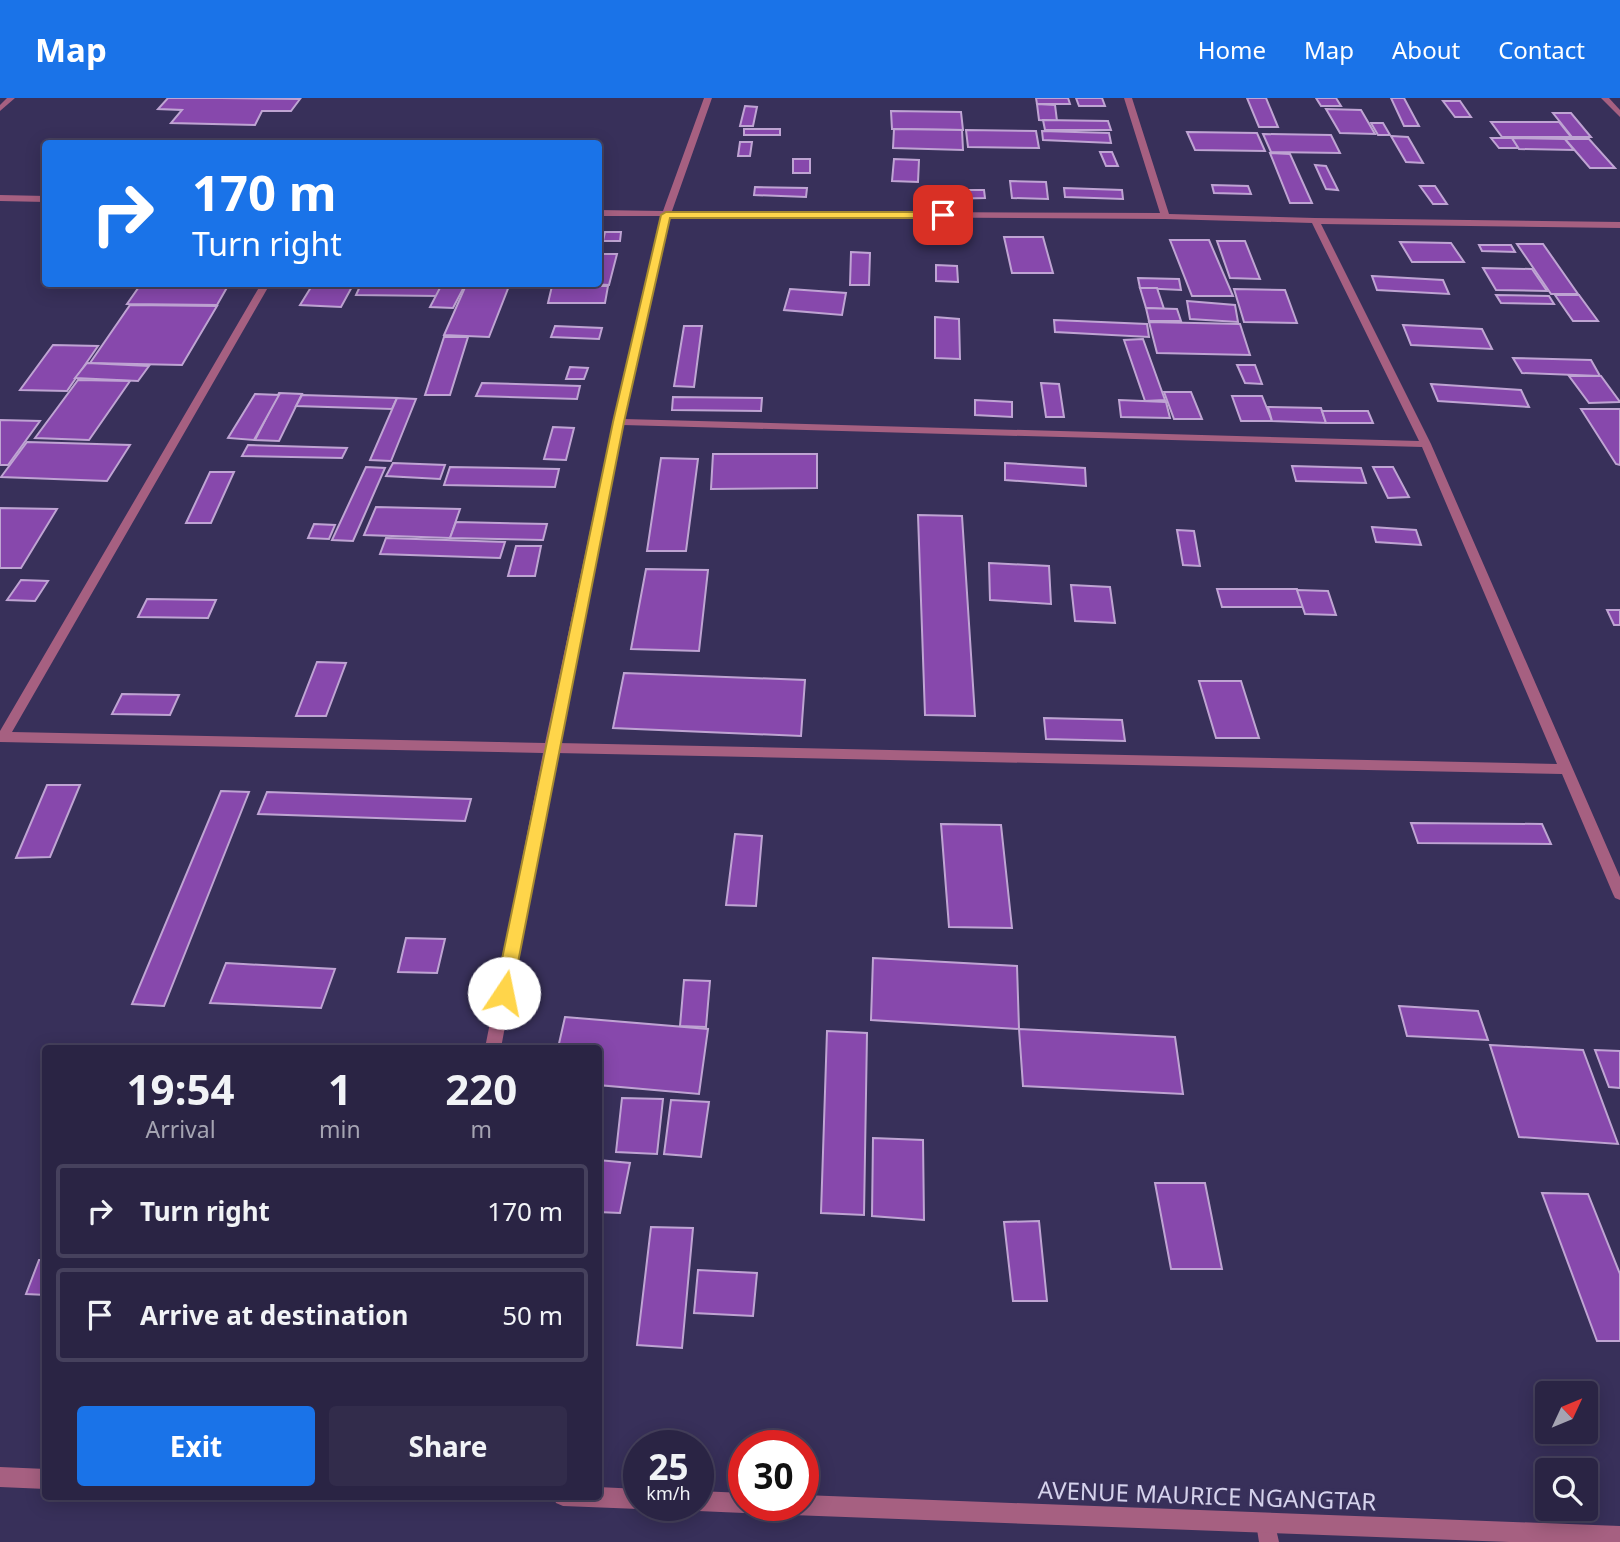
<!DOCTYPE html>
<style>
body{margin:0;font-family:"Noto Sans",sans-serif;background:#322c4b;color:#f1f3f6;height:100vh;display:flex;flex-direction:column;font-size:26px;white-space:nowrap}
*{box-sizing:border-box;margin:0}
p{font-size:23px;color:#a5a4b2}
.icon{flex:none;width:38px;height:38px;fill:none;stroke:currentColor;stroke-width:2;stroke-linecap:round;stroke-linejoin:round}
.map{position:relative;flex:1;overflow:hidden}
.side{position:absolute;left:42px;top:947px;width:560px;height:455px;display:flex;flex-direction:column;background:#2a2444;border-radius:7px;box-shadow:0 4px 18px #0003,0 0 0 2px #46415d}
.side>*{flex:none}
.banner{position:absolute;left:42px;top:42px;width:560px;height:147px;border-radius:7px;box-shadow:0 4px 18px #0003,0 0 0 2px #46415d;background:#1a73e8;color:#fff;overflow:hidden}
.needle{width:46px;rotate:46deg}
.tools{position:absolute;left:1535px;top:1283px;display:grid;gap:14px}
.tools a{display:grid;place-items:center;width:63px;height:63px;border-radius:7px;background:#2a2444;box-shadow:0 4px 18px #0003,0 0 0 2px #46415d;font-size:35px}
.speed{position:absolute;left:623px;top:1332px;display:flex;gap:14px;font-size:35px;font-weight:700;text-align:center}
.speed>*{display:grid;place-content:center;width:91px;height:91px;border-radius:50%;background:#2a2444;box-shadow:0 4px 18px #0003,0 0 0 2px #46415d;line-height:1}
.speed small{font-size:18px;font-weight:400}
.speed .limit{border:10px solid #d22;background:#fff;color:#111}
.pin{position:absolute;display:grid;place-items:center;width:60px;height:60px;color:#fff;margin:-30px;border-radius:14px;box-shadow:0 4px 10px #0006}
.me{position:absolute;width:77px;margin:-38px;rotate:11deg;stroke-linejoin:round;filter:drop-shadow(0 0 5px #0008)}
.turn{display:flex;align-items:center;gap:24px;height:147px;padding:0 35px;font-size:32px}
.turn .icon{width:91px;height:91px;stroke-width:2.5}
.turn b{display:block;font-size:49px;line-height:60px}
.eta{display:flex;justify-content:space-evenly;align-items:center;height:119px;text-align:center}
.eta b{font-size:42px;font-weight:700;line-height:49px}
.cta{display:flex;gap:14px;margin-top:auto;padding:14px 35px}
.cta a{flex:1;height:80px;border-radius:7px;background:#1a73e8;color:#fff;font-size:28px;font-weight:700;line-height:80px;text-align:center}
.cta a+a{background:#322c4b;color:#f1f3f6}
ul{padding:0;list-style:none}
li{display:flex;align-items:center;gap:21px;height:94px;margin:0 14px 10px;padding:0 21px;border:4px solid #46415d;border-radius:7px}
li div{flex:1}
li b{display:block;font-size:26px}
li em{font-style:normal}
header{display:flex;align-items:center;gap:42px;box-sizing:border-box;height:98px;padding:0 35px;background:#1a73e8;color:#fff}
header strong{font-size:33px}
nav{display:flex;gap:38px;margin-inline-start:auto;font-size:24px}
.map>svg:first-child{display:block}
.building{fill:#8748ac;stroke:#bfa4d3;stroke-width:2}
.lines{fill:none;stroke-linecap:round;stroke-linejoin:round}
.minor{fill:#a66081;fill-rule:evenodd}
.tertiary{fill:#a66081;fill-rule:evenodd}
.route{fill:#ffd54a;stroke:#a68a30;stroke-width:2}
.labels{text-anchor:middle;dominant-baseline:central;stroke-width:7;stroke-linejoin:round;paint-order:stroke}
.near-street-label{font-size:24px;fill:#d5d2ec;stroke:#38305a}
</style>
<header>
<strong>Map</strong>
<nav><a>Home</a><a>Map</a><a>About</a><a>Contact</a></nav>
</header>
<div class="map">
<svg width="1620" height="1444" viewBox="0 0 1620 1444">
<rect width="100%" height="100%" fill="#38305a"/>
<g class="building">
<path d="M 168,0 L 221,0 L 300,1 L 291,13 L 262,13 L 255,27 L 171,25 L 182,12 L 158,11 Z"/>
<path d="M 1036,0 L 1068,0 L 1070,6 L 1037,6 Z"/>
<path d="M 1076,0 L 1102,0 L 1105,8 L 1079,8 Z"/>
<path d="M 1247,0 L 1266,0 L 1278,29 L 1259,29 Z"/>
<path d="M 1316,0 L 1336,0 L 1341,8 L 1321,8 Z"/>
<path d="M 1391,0 L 1404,0 L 1419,28 L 1404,28 Z"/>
<path d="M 1443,3 L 1460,3 L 1471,19 L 1455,19 Z"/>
<path d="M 1037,6 L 1055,7 L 1057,23 L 1039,22 Z"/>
<path d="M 745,8 L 757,9 L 753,28 L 740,28 Z"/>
<path d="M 1326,11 L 1361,12 L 1375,36 L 1340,35 Z"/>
<path d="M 891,13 L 961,14 L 963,32 L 892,31 Z"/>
<path d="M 1553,15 L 1571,15 L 1591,39 L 1572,39 Z"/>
<path d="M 1043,22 L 1108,23 L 1111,32 L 1045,32 Z"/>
<path d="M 1491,24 L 1559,24 L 1571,39 L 1502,39 Z"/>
<path d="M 1371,25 L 1383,25 L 1390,37 L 1378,37 Z"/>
<rect x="744" y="31" width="36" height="6"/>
<path d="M 894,31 L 962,32 L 963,52 L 893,50 Z"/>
<path d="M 966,32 L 1036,33 L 1039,50 L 968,49 Z"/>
<path d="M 1042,33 L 1109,35 L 1111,45 L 1043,42 Z"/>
<path d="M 1187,34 L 1257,35 L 1265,53 L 1195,52 Z"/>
<path d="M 1263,36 L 1331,37 L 1340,55 L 1271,54 Z"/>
<path d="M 1391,38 L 1408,39 L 1423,65 L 1406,64 Z"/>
<path d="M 1491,40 L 1512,40 L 1519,50 L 1499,50 Z"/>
<path d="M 1512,40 L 1565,41 L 1574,52 L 1519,51 Z"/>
<path d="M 1565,41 L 1589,41 L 1615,70 L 1590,70 Z"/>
<path d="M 740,44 L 752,44 L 750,58 L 738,58 Z"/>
<path d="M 1100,54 L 1112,54 L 1118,68 L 1106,68 Z"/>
<path d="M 1270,55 L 1290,56 L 1312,105 L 1290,105 Z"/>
<rect x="793" y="61" width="17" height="14"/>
<path d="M 894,61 L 919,62 L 918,84 L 892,83 Z"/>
<path d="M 1315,67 L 1326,68 L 1338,92 L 1326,91 Z"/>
<path d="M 1010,83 L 1046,84 L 1048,101 L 1012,100 Z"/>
<path d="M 1212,87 L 1248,88 L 1251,96 L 1214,95 Z"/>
<path d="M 1420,88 L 1435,88 L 1447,106 L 1433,106 Z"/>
<path d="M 755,89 L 807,90 L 806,99 L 754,97 Z"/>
<path d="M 1064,90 L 1122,92 L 1123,101 L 1065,99 Z"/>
<path d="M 945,92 L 984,92 L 985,100 L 946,101 Z"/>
<path d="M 605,134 L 621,134 L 620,143 L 603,143 Z"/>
<path d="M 1004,139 L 1043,139 L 1053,175 L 1012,175 Z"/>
<path d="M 1170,142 L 1209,142 L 1233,198 L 1192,198 Z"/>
<path d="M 1217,143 L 1245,143 L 1260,181 L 1230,180 Z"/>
<path d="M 1400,144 L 1451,145 L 1464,164 L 1412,164 Z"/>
<path d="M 1517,146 L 1543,146 L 1578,196 L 1551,196 Z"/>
<path d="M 1479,147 L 1511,147 L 1515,154 L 1482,153 Z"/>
<path d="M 851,154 L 870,155 L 869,187 L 850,187 Z"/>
<path d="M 601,156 L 617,156 L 609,187 L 592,186 L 598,186 Z"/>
<path d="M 936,167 L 957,168 L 958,184 L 936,183 Z"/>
<path d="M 1483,170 L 1532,171 L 1547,193 L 1496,192 Z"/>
<path d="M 1372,178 L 1443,182 L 1449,196 L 1377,192 Z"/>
<path d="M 1138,180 L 1179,181 L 1181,192 L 1140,190 Z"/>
<path d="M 141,186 L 229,186 L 217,207 L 127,206 Z"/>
<path d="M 313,186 L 315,186 L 353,187 L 341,209 L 300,207 Z"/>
<path d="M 361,186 L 442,186 L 437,198 L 356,197 Z"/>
<path d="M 442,186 L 465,187 L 453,210 L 430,209 Z"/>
<path d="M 466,187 L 509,188 L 489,239 L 444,237 Z"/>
<path d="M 552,188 L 608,188 L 605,205 L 548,205 Z"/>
<path d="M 1140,190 L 1157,190 L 1164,211 L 1146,210 Z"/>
<path d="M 790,191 L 846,195 L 842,217 L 784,212 Z"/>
<path d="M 1234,191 L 1285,192 L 1297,225 L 1244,224 Z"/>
<path d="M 1496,197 L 1549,198 L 1554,206 L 1501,205 Z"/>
<path d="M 1555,197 L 1579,197 L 1598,223 L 1573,223 Z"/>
<path d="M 1187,203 L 1235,207 L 1238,224 L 1190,221 Z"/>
<path d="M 130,207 L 217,208 L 182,267 L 90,265 Z"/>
<path d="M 1146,210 L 1177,211 L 1181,223 L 1149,223 Z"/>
<path d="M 935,219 L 959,221 L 960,261 L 935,260 Z"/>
<path d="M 1054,222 L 1147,226 L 1149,239 L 1055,234 Z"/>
<path d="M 1149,224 L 1240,226 L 1250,257 L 1157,255 Z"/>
<path d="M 1403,227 L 1482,231 L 1492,251 L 1411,247 Z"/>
<path d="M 555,228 L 602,230 L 599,241 L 551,239 Z"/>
<path d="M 684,228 L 702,228 L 694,289 L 674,288 Z"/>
<path d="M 444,239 L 468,239 L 450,297 L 425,297 Z"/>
<path d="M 1143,241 L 1165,302 L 1145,303 L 1124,242 Z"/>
<path d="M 53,247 L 98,248 L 67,293 L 20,292 Z"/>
<path d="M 1513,260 L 1591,262 L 1600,278 L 1522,275 Z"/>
<path d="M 87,265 L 149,268 L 138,283 L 75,280 Z"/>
<path d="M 1237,267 L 1255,267 L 1262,286 L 1245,285 Z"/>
<path d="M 570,269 L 588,270 L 584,281 L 566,281 Z"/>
<path d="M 1569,278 L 1601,278 L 1620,304 L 1589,305 Z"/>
<path d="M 78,282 L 130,283 L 89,342 L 35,340 Z"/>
<path d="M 482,285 L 580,288 L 577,301 L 476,298 Z"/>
<path d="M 1041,285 L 1059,286 L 1064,319 L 1046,319 Z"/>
<path d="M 1431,286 L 1521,292 L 1529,309 L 1438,303 Z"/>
<path d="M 1164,294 L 1191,294 L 1202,321 L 1174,321 Z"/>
<path d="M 279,295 L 302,296 L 279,343 L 255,342 Z"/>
<path d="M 255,296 L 279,297 L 254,342 L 228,340 Z"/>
<path d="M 302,297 L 397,300 L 392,311 L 296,308 Z"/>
<path d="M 1232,298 L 1262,298 L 1272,323 L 1241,323 Z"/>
<path d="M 673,299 L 762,300 L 761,313 L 672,312 Z"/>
<path d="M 397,300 L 416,301 L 391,363 L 370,362 Z"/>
<path d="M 975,302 L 1012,304 L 1012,319 L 975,317 Z"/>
<path d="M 1119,302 L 1166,304 L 1170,320 L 1121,319 Z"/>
<path d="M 1268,309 L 1321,310 L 1326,325 L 1272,323 Z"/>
<path d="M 1581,311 L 1620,311 L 1620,367 L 1616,366 Z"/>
<path d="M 1322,313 L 1368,313 L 1373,325 L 1326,325 Z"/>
<path d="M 0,322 L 40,323 L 8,367 L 0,367 Z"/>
<path d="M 553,329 L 574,330 L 566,362 L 544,361 Z"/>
<path d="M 27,344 L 130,347 L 107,383 L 1,379 Z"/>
<path d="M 248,347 L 347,350 L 342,360 L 242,358 Z"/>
<path d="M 713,356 L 817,356 L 817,390 L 711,391 Z"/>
<path d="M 661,360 L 698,361 L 686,453 L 647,453 Z"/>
<path d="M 393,365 L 445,367 L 440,381 L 386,378 Z"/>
<path d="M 1005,365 L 1085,370 L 1086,388 L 1005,382 Z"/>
<path d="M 1292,368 L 1361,370 L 1366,385 L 1296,383 Z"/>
<path d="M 366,369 L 385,370 L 353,443 L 332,442 Z"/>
<path d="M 450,369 L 559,371 L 555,389 L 444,387 Z"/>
<path d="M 1373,369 L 1393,369 L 1409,399 L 1388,400 Z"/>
<path d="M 210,374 L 234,374 L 211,425 L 186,425 Z"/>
<path d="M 376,409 L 460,411 L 450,440 L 364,437 Z"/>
<path d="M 0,410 L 57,411 L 21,470 L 0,470 Z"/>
<path d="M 918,417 L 962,418 L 975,618 L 925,617 Z"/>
<path d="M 456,424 L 547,426 L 543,442 L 450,440 Z"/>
<path d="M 314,426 L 335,427 L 329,441 L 308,440 Z"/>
<path d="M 1372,429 L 1416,432 L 1421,447 L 1376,444 Z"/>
<path d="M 1177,432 L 1194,433 L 1200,468 L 1183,467 Z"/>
<path d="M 386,440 L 505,444 L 500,460 L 380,456 Z"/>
<path d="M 516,448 L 541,448 L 535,478 L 508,478 Z"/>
<path d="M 989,465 L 1049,468 L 1051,506 L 990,502 Z"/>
<path d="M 646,471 L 708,472 L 699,553 L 631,551 Z"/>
<path d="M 21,482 L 48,483 L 35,503 L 7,502 Z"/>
<path d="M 1071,487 L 1110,489 L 1115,525 L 1075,523 Z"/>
<path d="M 1217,491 L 1297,491 L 1304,509 L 1222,509 Z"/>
<path d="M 1297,492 L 1328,493 L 1336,517 L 1305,516 Z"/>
<path d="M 147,501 L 216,502 L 208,520 L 138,519 Z"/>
<path d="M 1607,512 L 1620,512 L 1620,527 L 1614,527 Z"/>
<path d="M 317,564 L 346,565 L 326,618 L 296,618 Z"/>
<path d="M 624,575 L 805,582 L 801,638 L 613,630 Z"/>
<path d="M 1199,583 L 1241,583 L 1259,640 L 1216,640 Z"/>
<path d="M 122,596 L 179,597 L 170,617 L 112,616 Z"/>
<path d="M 1044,620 L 1122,622 L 1125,643 L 1046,641 Z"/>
<path d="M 47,687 L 80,687 L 50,759 L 16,760 Z"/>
<path d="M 221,693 L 249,694 L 164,908 L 132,906 Z"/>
<path d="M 267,694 L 471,701 L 465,723 L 258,716 Z"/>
<path d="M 1411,725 L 1542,726 L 1551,746 L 1418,745 Z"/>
<path d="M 941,726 L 1001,727 L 1012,830 L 949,829 Z"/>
<path d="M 735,736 L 762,738 L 756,808 L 726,807 Z"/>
<path d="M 406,840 L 445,841 L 437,875 L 398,874 Z"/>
<path d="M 873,860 L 1017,868 L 1019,931 L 871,922 Z"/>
<path d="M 226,865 L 335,871 L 321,910 L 210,905 Z"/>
<path d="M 684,882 L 710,883 L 706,929 L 680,928 Z"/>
<path d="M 1399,908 L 1478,913 L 1488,942 L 1407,938 Z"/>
<path d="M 565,919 L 708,931 L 699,996 L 598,987 L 598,950 L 558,950 Z"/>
<path d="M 1019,931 L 1175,939 L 1183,996 L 1023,988 Z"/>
<path d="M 827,933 L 867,935 L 864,1117 L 821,1115 Z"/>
<path d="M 1490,947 L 1583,952 L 1618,1046 L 1519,1039 Z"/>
<path d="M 1595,952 L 1620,953 L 1620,990 L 1609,989 Z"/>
<path d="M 622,1000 L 663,1001 L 657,1056 L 616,1054 Z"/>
<path d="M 671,1002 L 709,1004 L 701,1059 L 664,1056 Z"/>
<path d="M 873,1040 L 923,1042 L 924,1122 L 872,1118 Z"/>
<path d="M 598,1062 L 630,1065 L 620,1115 L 598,1114 Z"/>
<path d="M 1155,1085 L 1205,1085 L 1222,1171 L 1171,1171 Z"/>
<path d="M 1542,1095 L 1588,1096 L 1620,1176 L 1620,1243 L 1597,1243 Z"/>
<path d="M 1039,1123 L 1047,1203 L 1013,1203 L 1004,1124 Z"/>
<path d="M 651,1129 L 693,1130 L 682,1250 L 637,1247 Z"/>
<path d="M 39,1162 L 46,1162 L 46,1197 L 26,1196 Z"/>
<path d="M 698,1172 L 757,1175 L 753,1218 L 694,1215 Z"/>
</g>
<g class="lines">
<g class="minor">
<path d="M 704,0 L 712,0 L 672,113 L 1160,115 L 1124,0 L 1132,0 L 1169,116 L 1315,120 L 1620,124 L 1620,130 L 1321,126 L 1431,346 L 1620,779 L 1620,802 L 1615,800 L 1613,796 L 1562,676 L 556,655 L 501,950 L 485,950 L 543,655 L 0,644 L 0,633 L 261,186 L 270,186 L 12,634 L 545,645 L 613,324 L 661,118 L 598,118 L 598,112 L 663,113 ZM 670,118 L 1165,121 L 1312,125 L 1419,343 L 624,321 ZM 623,327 L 1422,349 L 1557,666 L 558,645 Z"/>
<path d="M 0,97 L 46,98 L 46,104 L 0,103 Z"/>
<path d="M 1266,1415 L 1273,1418 L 1279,1444 L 1259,1444 L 1256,1425 L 1259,1418 Z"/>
</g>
<g class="tertiary">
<path d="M 7,0 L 15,0 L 0,13 L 0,7 Z"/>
<path d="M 1601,0 L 1609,0 L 1620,12 L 1620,19 Z"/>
<path d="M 0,1369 L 46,1371 L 46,1391 L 0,1389 Z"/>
<path d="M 598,1389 L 639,1391 L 639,1407 L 647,1407 L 639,1411 L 563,1408 L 556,1405 L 553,1398 L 598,1398 Z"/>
<path d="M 698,1393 L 744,1395 L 744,1407 L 753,1407 L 751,1412 L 744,1415 L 698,1413 L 691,1410 L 690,1407 L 698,1407 Z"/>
<path d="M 803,1397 L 1620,1428 L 1620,1444 L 1509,1444 L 792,1417 L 785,1414 L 782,1407 L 803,1407 Z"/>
</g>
</g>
<path class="route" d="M 943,114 L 947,115 L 947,120 L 670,120 L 624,324 L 512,895 L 510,901 L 504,903 L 497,901 L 495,895 L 613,324 L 661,117 L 666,114 Z"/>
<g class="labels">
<g class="near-street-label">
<text transform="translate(1207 1397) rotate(2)">AVENUE MAURICE NGANGTAR</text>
</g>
</g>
</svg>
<div class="tools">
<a><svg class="needle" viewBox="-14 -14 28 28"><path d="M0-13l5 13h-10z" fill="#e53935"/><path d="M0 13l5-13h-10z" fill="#a5a4b2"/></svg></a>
<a><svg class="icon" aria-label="search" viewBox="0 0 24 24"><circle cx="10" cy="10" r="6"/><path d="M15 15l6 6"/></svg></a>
</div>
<div class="speed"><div>25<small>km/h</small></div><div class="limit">30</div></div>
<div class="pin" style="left:943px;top:117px;background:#d93025"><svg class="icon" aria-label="arrive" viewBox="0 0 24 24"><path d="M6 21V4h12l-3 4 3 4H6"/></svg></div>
<svg class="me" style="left:504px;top:895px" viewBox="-20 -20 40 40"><circle r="19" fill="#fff"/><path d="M0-13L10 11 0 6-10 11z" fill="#ffd54a"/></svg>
<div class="banner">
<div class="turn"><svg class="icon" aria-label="right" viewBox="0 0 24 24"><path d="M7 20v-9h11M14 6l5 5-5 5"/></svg><div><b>170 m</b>Turn right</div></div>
</div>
<section class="side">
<div class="eta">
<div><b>19:54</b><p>Arrival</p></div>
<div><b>1</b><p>min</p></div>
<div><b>220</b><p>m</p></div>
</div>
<ul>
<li><svg class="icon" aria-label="right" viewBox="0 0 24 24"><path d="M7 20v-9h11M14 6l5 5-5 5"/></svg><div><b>Turn right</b></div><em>170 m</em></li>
<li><svg class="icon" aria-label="arrive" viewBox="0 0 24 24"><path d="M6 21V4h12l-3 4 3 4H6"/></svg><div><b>Arrive at destination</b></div><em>50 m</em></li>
</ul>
<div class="cta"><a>Exit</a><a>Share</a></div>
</section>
</div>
